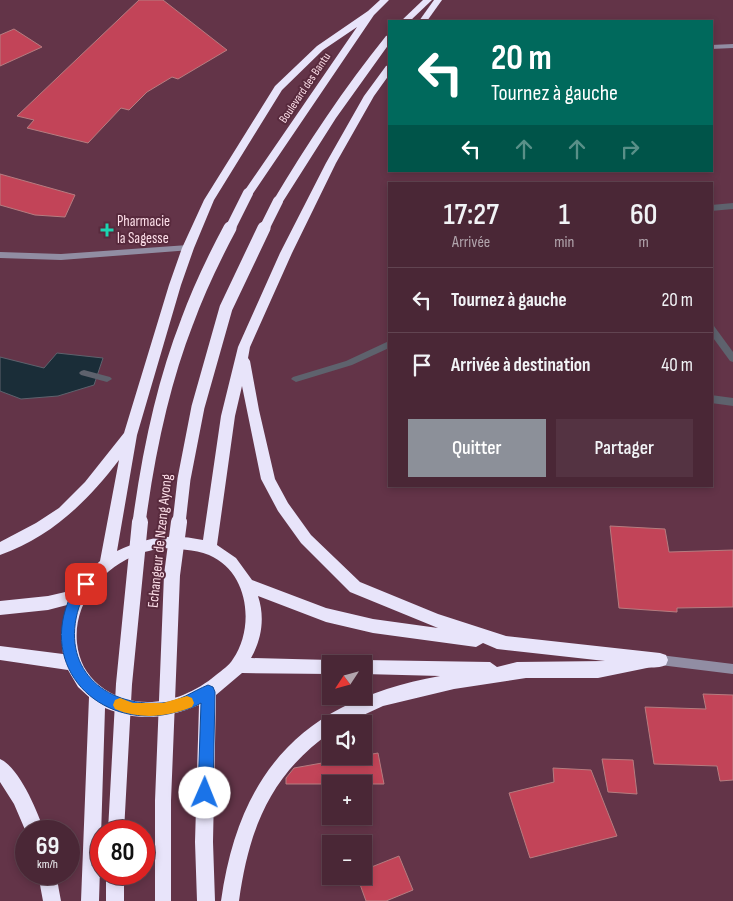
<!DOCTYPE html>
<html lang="fr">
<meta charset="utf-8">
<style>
body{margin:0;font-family:"Sofia Sans Condensed",sans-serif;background:#543342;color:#f1f3f6;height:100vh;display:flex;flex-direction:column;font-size:19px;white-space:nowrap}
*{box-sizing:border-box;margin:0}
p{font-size:16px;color:#b2a5ad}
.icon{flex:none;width:28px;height:28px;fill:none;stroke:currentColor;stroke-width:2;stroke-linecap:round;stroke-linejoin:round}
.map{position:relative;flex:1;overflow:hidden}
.sheet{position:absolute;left:388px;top:182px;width:325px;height:305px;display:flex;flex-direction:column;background:#4a2736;border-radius:0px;box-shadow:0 2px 8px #0003,0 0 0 1px #614451}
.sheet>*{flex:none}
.banner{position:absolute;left:388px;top:20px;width:325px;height:152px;border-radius:0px;box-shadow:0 2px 8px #0003,0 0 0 1px #614451;background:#00695c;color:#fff;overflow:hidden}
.needle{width:32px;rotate:234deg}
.fabs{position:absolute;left:322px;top:655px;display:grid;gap:10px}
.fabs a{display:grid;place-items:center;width:50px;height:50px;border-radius:0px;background:#4a2736;box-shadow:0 2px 8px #0003,0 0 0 1px #614451;font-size:25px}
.speed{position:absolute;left:15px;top:820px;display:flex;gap:10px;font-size:25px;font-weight:700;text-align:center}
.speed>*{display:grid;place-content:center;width:65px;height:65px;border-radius:50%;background:#4a2736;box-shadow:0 2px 8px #0003,0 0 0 1px #614451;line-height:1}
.speed small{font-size:12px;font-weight:400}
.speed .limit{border:8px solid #d22;background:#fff;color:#111}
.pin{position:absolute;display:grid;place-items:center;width:42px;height:42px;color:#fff;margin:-21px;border-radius:10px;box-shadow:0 2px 8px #0006}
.me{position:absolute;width:55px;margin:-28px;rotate:1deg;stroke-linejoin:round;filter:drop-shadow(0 0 4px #0008)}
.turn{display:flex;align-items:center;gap:18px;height:105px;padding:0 20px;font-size:22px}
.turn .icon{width:65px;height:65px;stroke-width:2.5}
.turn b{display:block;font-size:35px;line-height:42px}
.lanes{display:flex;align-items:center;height:48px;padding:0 20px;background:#0003;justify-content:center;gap:25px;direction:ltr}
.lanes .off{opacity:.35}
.eta{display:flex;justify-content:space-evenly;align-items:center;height:85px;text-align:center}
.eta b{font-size:30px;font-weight:600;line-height:35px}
.cta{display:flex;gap:10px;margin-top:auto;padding:10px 20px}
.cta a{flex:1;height:58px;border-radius:0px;background:#8c9099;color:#fff;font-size:20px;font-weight:600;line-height:58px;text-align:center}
.cta a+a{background:#543342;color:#f1f3f6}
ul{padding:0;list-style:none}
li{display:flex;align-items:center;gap:15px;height:65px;padding:0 20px;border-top:1px solid #614451}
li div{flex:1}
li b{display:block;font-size:19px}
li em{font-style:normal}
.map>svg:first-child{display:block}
.water{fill:#1a2d38;stroke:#5e626d}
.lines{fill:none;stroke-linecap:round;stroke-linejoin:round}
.stream{fill:#5e626d;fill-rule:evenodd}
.building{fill:#c24458;stroke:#b67c80}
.service{fill:#918da3;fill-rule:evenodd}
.minor{fill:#918da3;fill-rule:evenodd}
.tertiary{fill:#918da3;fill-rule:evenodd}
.trunk{fill:#e8e4fa;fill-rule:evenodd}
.trunk-bridge-far2{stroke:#e8e4fa;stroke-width:10}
.trunk-bridge-far1{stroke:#e8e4fa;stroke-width:13}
.trunk-bridge{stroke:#e8e4fa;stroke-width:16}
.route{fill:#1a73e8;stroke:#114b97}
.slow{fill:#f59e0b}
.poi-dot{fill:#1cd5b1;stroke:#582a3d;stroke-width:2}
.labels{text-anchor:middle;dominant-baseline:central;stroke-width:4;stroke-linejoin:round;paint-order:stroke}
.far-street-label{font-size:12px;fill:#fddfe9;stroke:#582a3d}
.poi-label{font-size:15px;fill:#fddfe9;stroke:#582a3d;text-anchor:start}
.street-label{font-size:15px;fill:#fddfe9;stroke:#582a3d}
</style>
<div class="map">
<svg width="733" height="901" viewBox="0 0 733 901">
<rect width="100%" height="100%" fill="#633448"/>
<path class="water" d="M 57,353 L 103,358 L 94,385 L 58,396 L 21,399 L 0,391 L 0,357 L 44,368 Z"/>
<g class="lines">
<g class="stream">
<path d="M 733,203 L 733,209 L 711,211 L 711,205 Z"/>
<path d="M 711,325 L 714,326 L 733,352 L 733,362 L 730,361 L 711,335 Z"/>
<path d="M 389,341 L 389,348 L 352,365 L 296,382 L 291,379 L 293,377 L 346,361 Z"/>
<path d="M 84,370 L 110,377 L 112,379 L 107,382 L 81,375 L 79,373 L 81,371 Z"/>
<path d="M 711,395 L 733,398 L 733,406 L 711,403 Z"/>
</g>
</g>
<g class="building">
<path d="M 139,0 L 163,0 L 227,50 L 178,79 L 172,77 L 147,92 L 129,110 L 121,108 L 88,143 L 27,128 L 34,120 L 17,116 Z"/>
<path d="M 14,29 L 42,47 L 0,66 L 0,35 Z"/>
<path d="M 0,174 L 75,195 L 65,217 L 35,215 L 0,205 Z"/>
<path d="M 610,526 L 665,529 L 669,552 L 733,550 L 733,607 L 677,608 L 677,612 L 619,608 Z"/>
<path d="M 703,694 L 733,695 L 733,780 L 720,781 L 717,766 L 654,764 L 645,707 L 706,709 Z"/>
<path d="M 378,753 L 384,784 L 286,784 L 286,778 L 294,768 Z"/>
<path d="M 602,759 L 633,760 L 637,794 L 608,792 Z"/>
<path d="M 553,768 L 591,770 L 617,836 L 530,858 L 509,793 L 554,782 Z"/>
<path d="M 399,856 L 413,890 L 386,901 L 366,901 L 357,876 L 364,876 L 364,870 Z"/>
</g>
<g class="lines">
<path class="service" d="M 733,44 L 733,48 L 711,49 L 711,45 Z"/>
<path class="minor" d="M 188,245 L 192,248 L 191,250 L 61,260 L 0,258 L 0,252 L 61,254 Z"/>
<path class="tertiary" d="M 660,655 L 733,664 L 733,674 L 660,665 L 656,664 L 654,660 L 656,656 Z"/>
<g class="trunk">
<path d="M 380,0 L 389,0 L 374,15 L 252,195 L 244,195 L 243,193 L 357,27 L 323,50 L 282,90 L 214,200 L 194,248 L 181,285 L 137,435 L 117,551 C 145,537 172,533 203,540 L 221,416 L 238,347 L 280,253 L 326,163 L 364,96 L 386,66 L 389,65 L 389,75 L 374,96 L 336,163 L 292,253 L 250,347 L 248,358 L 250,361 L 259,410 L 275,479 L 288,503 L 311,535 L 360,582 L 438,614 L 506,636 L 660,653 L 666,655 L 668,660 L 666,665 C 656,669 652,666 642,669 L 598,678 L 526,678 L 454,689 L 383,706 L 344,724 L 331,724 L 331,732 C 270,775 249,829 239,901 L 221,901 C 240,767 307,700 440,676 L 364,674 L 364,664 L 357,664 L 358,662 L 364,660 L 490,662 L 497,667 L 517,662 L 605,661 L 497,649 L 483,643 L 476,647 L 373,633 L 326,622 L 258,596 C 265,617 262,639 251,658 L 331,660 L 338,664 L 331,664 L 331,674 L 242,673 L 216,695 L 213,842 L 215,901 L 197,901 L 195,842 L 199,705 C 164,719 140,722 105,708 L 99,901 L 81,901 L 89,697 L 78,687 L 68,670 L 0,660 L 0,646 L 63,654 L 61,634 L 67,605 L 48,610 L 0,615 L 0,601 L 48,596 L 74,590 L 87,573 L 100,561 L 119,460 C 87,502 51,537 0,555 L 0,542 L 36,523 L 59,508 L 85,482 L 124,433 L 169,285 L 182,248 L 204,200 L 275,86 L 317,46 L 368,11 ZM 242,386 L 261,479 L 278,511 L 301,543 L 350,592 L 438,628 L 373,619 L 326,608 L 252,580 L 236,558 L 217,545 L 235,416 ZM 161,548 C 177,549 194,549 209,555 C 249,572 255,627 233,659 C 229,666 222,670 216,675 C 183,703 135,714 99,685 C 86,674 79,661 77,643 C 73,603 102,567 139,554 C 146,551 154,550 161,548 Z"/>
<path d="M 423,0 L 432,0 L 410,21 L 401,21 Z"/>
<path d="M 434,0 L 442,0 L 427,21 L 419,21 Z"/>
<path d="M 389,35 L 389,44 L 336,118 L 282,203 L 274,203 L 273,201 C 307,144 344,88 386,36 Z"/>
<path d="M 0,759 C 19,767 38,812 44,831 L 26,832 L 14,804 L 0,782 Z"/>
<path d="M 38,874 L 56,874 L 61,901 L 43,901 Z"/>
<rect x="106" y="874" width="18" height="27"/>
</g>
<g class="trunk-bridge-far2">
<path d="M 230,229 L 248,193"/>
<path d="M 264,229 L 278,201"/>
</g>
<g class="trunk-bridge-far1">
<path d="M 139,523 C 148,455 162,386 187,322 C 199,289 214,258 230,228"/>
<path d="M 179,523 L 184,479 L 198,407 L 226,308 L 264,228"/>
</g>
<g class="trunk-bridge">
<path d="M 116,831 L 124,684 L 140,522"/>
<path d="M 163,901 L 163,801 L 172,575 L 179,522"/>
</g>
</g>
<path class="route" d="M 86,579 L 90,580 L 92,584 C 88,592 82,599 79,607 C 60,667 103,707 162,703 C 179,702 193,691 208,685 L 213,687 L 215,692 L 213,793 L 210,798 L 205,800 L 200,798 L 198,793 L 201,703 C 193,708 184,710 176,712 C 106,732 40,674 68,602 C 71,594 77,582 86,579 Z"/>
<path class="slow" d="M 187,696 L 192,698 L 194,703 L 192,707 C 167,717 141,720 115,709 L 113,705 L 115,700 L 120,698 L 133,703 L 163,703 Z"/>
<path class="poi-dot" d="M104.5 222.5h5v5h5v5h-5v5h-5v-5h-5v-5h5z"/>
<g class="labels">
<g class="far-street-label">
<text transform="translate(305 88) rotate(-56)">Boulevard des Bantu</text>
</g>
<g class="poi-label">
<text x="117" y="221">Pharmacie<tspan x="117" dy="17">la Sagesse</tspan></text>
</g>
<g class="street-label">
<text transform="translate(160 541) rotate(-84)">Echangeur de Nzeng Ayong</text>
</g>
</g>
</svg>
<div class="fabs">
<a><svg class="needle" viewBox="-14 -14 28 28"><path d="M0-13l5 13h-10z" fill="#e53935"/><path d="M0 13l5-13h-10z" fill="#b2a5ad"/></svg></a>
<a><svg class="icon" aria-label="sound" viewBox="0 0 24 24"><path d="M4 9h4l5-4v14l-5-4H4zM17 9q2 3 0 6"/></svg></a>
<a>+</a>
<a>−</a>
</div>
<div class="speed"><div>69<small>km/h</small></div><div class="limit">80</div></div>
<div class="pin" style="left:86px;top:584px;background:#d93025"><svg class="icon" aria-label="arrive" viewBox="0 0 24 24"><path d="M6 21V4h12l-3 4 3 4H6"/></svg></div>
<svg class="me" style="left:205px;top:793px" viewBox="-20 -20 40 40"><circle r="19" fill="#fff"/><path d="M0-13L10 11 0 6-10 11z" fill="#1a73e8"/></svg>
<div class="banner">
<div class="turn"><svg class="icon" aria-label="left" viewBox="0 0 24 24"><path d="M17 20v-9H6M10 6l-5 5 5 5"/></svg><div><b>20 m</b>Tournez à gauche</div></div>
<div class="lanes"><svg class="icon" aria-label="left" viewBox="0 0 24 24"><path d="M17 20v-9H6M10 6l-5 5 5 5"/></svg><svg class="icon off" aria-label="ahead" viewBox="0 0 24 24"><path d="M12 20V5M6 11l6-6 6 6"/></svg><svg class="icon off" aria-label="ahead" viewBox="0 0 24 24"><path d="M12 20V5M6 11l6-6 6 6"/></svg><svg class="icon off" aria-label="right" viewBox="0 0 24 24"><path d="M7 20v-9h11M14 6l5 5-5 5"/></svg></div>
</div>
<section class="sheet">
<div class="eta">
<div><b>17:27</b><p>Arrivée</p></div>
<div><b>1</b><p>min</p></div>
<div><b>60</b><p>m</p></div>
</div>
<ul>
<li><svg class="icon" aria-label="left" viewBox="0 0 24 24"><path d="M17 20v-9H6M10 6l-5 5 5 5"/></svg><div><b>Tournez à gauche</b></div><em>20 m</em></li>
<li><svg class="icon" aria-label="arrive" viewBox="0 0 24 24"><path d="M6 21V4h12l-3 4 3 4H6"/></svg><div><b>Arrivée à destination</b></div><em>40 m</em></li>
</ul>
<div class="cta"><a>Quitter</a><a>Partager</a></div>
</section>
</div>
